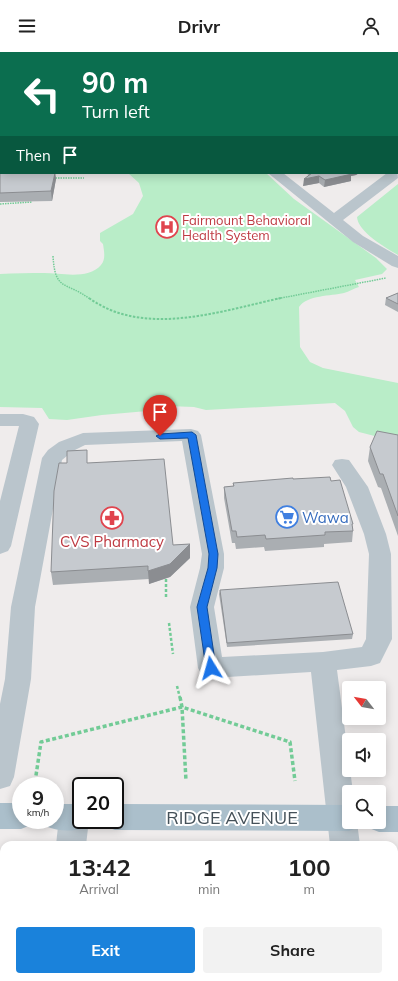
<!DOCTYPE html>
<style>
body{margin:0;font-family:Mulish,sans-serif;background:#f2f2f2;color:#222;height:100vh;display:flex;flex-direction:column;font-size:15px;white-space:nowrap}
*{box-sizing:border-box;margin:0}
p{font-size:13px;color:#767676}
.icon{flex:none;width:22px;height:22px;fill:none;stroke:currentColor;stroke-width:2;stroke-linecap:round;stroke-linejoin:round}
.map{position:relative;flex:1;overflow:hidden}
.panel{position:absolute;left:0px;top:789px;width:398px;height:140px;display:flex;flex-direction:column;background:#fff;border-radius:12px 12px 0 0;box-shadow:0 2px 10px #0003}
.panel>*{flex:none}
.guide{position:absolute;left:0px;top:0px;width:398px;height:122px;box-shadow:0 2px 10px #0003;background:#0b6e4f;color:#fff;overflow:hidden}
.needle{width:26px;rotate:301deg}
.tools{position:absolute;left:342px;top:629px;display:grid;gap:8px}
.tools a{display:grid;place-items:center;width:44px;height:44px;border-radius:4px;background:#fff;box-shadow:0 2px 10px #0003;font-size:20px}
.speed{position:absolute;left:12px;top:725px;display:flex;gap:8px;font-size:20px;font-weight:700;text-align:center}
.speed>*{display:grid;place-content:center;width:52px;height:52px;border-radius:50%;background:#fff;box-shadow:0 2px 10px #0003;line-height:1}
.speed small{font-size:10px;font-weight:400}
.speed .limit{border:2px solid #111;border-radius:6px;background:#fff;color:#111}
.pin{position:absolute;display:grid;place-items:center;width:34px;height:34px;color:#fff;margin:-41px -17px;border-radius:50% 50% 50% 0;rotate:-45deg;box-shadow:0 0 4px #0007}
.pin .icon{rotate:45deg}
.me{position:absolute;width:44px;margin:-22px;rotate:352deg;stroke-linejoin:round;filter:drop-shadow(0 0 3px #0008)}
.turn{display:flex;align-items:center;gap:14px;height:84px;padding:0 16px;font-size:18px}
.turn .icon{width:52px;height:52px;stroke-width:2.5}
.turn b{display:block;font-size:28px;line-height:34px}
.then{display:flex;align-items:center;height:38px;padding:0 16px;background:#0003;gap:8px;font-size:15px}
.eta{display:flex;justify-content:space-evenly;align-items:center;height:68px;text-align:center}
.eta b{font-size:24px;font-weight:700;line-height:28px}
.button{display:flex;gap:8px;margin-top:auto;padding:8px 16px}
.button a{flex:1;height:46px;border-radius:4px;background:#1a82db;color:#fff;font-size:16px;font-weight:700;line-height:46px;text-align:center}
.button a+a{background:#f2f2f2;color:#222}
header{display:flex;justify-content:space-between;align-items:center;height:52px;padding:0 16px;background:#fff;font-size:18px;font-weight:700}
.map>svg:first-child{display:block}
.green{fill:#b9edc8}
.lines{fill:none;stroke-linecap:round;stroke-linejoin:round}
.path-far3{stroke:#72cb96;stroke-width:1.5;stroke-dasharray:1.5 1;stroke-linecap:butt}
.path-far2{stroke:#72cb96;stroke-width:2;stroke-dasharray:2.5 1.5;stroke-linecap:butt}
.path-far1{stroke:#72cb96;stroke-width:2.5;stroke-dasharray:3 2;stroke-linecap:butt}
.path{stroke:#72cb96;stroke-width:3.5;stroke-dasharray:4 2.5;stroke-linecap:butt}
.minor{fill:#bac5cc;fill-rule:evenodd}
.major{fill:#abbfcb;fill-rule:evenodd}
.wall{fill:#aaaeb2}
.shaded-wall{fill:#8b8d91}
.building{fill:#c6cacf;stroke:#8b8d91}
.route{fill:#1a73e8;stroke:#114b97}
.labels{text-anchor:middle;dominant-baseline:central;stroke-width:4;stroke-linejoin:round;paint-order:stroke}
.far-health-label{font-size:13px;fill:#be3a42;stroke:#fff;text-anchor:start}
.shop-label{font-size:15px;fill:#366cbe;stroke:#fff;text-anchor:start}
.health-label{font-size:15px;fill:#be3a42;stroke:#fff}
.near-street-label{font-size:18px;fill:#455159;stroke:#fff}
</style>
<header><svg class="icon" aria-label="menu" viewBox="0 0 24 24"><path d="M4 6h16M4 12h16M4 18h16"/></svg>Drivr<svg class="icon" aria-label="person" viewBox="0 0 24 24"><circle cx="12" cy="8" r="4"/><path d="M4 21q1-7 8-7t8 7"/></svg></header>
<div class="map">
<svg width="398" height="929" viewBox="0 0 398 929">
<rect width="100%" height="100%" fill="#efecec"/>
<g class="green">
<path d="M 128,121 L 266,121 L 294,147 L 376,206 L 387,217 L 382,222 L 355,228 L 359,235 C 354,236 349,240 344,241 C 331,244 307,243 299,255 L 300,295 L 310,310 L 323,316 L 398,331 L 398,390 L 359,380 L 353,375 L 345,359 L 335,351 L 206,358 L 194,355 L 167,354 L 147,359 L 102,363 L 67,368 L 49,367 L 42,356 L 0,355 L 0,222 C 14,221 30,221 44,221 C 61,221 88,228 101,213 C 106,207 104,199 103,192 L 100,189 L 100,181 L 133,162 L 143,144 L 139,131 Z"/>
<path d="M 398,132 L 398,203 C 386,196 358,180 357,165 Z"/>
</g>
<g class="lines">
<g class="path-far3">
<path d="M 53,126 L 84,126"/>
<path d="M 0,152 L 32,150"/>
<path d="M 53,204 C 55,240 66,229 90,247"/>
<path d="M 276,247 L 386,226"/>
</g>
<path class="path-far2" d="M 89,246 C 144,286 221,259 281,246"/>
<g class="path-far1">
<path d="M 166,527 L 166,546"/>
<path d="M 169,571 L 173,602"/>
<path d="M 177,634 L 180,646"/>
</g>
<g class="path">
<path d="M 180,645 L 182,655 L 186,729"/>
<path d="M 35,730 L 41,690 L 182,655 L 290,690 L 295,729"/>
</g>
<g class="minor">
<path d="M 31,0 L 41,0 L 42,1 L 32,1 Z"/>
<path d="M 80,0 L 90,0 L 91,1 L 81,1 Z"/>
<path d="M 151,0 L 161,0 L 162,1 L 152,1 Z"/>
<rect x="0" y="16" width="1" height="7"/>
<rect x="0" y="102" width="1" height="8"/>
<path d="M 397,117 L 398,126 L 343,168 L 363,184 L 398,204 L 398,216 L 392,214 L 353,190 L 268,121 L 283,121 L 334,161 L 387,121 L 397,121 Z"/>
<path d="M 0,362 L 23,362 L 34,365 L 39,372 L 11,494 L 8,499 L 0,502 L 0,449 L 19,374 L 0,374 Z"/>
<path d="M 191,377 L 198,379 L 201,383 L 224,502 L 224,516 L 214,555 L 222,605 L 323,600 L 362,595 L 366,587 L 369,502 L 364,482 L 346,435 L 332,413 L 335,408 L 342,407 L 349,408 L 368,435 L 386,482 L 391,502 L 392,587 L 380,611 L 371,614 L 337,618 L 353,740 L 349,740 L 349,770 L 357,770 L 360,793 L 330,793 L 311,620 L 211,626 L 202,623 L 198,616 L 190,555 L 200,516 L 202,502 L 182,389 L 85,393 L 73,399 L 62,408 L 35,555 L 31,627 L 14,725 L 10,734 L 0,737 L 0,652 L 5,627 L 11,555 L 42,406 L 48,398 L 59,390 L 83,381 Z"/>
<path d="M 74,752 L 81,754 L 81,768 L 89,768 L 86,793 L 56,793 L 59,765 L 64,756 Z"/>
<rect x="0" y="817" width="4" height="30"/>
<rect x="41" y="925" width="34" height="4"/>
<path d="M 344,925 L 378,925 L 379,929 L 345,929 Z"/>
</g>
<g class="major">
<path d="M 0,751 L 21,751 L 21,768 L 34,768 L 31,773 L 21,777 L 0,777 Z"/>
<path d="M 55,752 L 81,752 L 81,768 L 94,768 L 91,774 C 76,780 60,780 45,774 L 42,768 L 55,768 Z"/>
<path d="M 115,752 L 349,753 L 349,770 L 362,770 L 359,775 L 349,779 L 115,778 L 105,774 L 102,768 L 115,768 Z"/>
<path d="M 379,754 L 398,754 L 398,780 L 379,780 L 369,776 L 366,770 L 379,770 Z"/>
</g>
</g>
<g class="wall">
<path d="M 255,0 L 398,0 L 398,28 L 397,27 L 397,1 L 256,1 Z"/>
<path d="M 1,22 L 1,80 L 0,80 Z"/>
<path d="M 0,119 L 1,121 L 55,121 L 56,127 L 52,149 L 0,150 Z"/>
<path d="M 305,121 L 359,121 L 356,123 L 351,124 L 351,129 L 324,135 L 319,131 L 303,134 L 309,123 Z"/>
<path d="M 398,241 L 398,260 L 385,253 L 386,246 Z"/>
<path d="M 398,383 L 398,484 L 381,436 L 378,435 L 368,409 L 370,395 Z"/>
<path d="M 88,411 L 173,493 L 190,492 L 190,506 L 170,525 L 149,532 L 149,527 L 53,533 L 51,520 Z"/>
<path d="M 293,427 L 331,429 L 353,476 L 353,479 L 352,490 L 324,492 L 324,495 L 265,499 L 264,495 L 236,497 L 235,491 L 232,491 L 224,446 L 224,435 L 233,434 L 233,431 Z"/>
<path d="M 220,538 L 353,582 L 352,587 L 227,595 L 219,542 Z"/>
<rect x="85" y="925" width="41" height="1"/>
</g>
<g class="shaded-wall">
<path d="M 0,44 L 1,44 L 1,53 L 0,54 Z"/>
<path d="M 398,88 L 398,94 L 397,94 L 397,89 Z"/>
<path d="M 55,121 L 56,127 L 52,149 L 51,139 Z"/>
<path d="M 346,121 L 359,121 L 356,123 L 351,124 L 351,129 L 324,135 L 325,128 Z"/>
<path d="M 319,124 L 319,131 L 303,134 L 304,127 Z"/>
<path d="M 190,492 L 190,506 L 170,525 L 149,532 L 148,519 Z"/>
<path d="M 43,925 L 44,925 L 45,929 L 42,929 Z"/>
</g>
<g class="building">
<path d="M 181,0 L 215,0 L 216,1 L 182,1 Z"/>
<path d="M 262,0 L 398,0 L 398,21 L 397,21 L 397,1 L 265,1 Z"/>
<path d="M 0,22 L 1,22 L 1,46 L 1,44 L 0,44 Z"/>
<path d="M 397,28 L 398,29 L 398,88 L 397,89 Z"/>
<path d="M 1,53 L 1,70 L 0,70 L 0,54 Z"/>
<path d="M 0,119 L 1,119 L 1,121 L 55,121 L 51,139 L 0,141 Z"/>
<path d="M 312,121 L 349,121 L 352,122 L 325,128 L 319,124 L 304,127 Z"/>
<path d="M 398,241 L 398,252 L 386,246 Z"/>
<path d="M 377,379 L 398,383 L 398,464 L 383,422 L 380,422 L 370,395 Z"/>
<path d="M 87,398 L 87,411 L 164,407 L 173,493 L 190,492 L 170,512 L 148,519 L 148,514 L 51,520 L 54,439 L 59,411 L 67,411 L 67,399 Z"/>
<path d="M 330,425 L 331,429 L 340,428 L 353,472 L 352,472 L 353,479 L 325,480 L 325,483 L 266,487 L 265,483 L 237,485 L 236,479 L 232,479 L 224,435 L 234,434 L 233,431 L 293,426 L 293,427 Z"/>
<path d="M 338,530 L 353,582 L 227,591 L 220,538 Z"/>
<path d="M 0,841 L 4,841 L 4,925 L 43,925 L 42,929 L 0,929 Z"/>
<rect x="196" y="925" width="98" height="4"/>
</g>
<path class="route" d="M 192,380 L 196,383 L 218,502 L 217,516 L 207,555 L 216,616 L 215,619 L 211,620 L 207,619 L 206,616 L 197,555 L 208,516 L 209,502 L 188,386 L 160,387 L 156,384 L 160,382 Z"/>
<defs>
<g id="hospital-ring" transform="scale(1.15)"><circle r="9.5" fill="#fff" stroke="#e0444e" stroke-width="1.5"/><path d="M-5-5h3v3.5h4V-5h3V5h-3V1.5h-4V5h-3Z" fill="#e0444e"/></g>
<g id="supermarket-ring" transform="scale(1.15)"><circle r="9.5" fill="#fff" stroke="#3f7fe0" stroke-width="1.5"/><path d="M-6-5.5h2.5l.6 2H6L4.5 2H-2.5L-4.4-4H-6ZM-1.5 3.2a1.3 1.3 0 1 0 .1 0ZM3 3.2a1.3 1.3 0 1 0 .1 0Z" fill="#3f7fe0"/></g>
<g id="pharmacy-ring" transform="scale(1.15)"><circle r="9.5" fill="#fff" stroke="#e0444e" stroke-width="1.5"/><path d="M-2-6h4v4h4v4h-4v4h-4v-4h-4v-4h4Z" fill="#e0444e"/></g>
</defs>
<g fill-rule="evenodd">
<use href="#hospital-ring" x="167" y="175"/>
<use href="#supermarket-ring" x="287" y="465"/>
<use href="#pharmacy-ring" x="112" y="466"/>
</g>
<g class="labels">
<g class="far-health-label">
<text x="182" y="168">Fairmount Behavioral<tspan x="182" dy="15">Health System</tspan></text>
</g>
<g class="shop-label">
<text x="302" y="465">Wawa</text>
</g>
<g class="health-label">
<text x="112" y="489">CVS Pharmacy</text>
</g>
<g class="near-street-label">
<text x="232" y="765">RIDGE AVENUE</text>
</g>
</g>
</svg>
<div class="tools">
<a><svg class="needle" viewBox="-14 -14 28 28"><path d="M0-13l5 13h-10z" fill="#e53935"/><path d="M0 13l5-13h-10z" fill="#767676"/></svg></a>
<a><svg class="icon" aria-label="sound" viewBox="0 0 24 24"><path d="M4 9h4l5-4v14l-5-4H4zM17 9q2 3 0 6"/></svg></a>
<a><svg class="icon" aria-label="search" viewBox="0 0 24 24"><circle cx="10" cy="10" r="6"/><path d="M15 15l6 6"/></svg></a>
</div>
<div class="speed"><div>9<small>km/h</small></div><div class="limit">20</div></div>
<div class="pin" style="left:160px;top:384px;background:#d93025"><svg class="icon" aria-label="arrive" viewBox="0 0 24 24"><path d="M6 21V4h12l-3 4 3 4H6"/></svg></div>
<svg class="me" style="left:211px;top:616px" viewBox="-20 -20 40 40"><path d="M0-17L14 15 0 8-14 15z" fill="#1a73e8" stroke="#fff" stroke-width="4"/></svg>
<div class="guide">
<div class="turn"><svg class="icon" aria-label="left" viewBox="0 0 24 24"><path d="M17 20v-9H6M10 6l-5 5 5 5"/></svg><div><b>90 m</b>Turn left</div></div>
<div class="then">Then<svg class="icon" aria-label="arrive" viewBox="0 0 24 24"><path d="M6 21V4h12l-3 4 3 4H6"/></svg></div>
</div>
<section class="panel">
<div class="eta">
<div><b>13:42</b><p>Arrival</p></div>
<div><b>1</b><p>min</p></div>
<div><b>100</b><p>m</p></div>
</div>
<div class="button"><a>Exit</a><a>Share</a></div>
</section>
</div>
